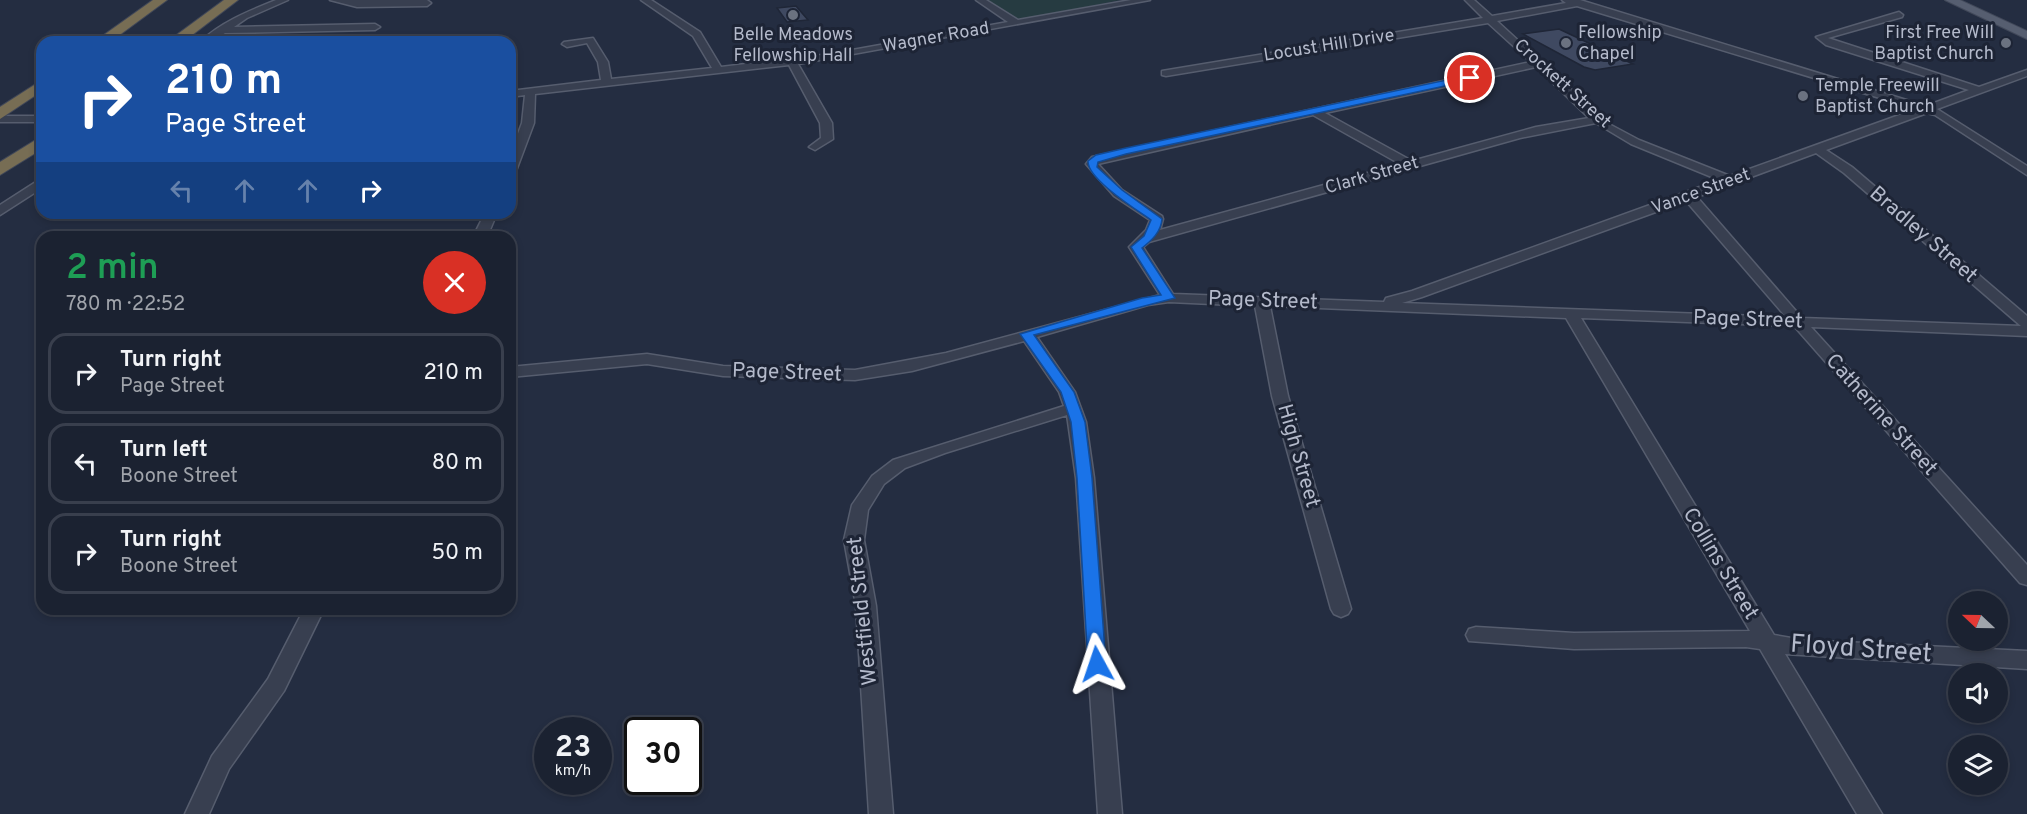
<!DOCTYPE html>
<meta charset="utf-8">
<style>
body{margin:0;font-family:Overpass,sans-serif;background:#282f3d;color:#f1f3f6;height:100vh;display:flex;flex-direction:column;font-size:22px;white-space:nowrap}
*{box-sizing:border-box;margin:0}
p{font-size:20px;color:#a0a4ab}
.icon{flex:none;width:33px;height:33px;fill:none;stroke:currentColor;stroke-width:2;stroke-linecap:round;stroke-linejoin:round}
.map{position:relative;flex:1;overflow:hidden}
.details{position:absolute;left:36px;top:231px;width:480px;height:384px;display:flex;flex-direction:column;background:#1b2231;border-radius:18px;box-shadow:0 3px 9px #0003,0 0 0 2px #393f4d}
.details>*{flex:none}
.hud{position:absolute;left:36px;top:36px;width:480px;height:183px;border-radius:18px;box-shadow:0 3px 9px #0003,0 0 0 2px #393f4d;background:#1a4fa0;color:#fff;overflow:hidden}
.needle{width:39px;rotate:292deg}
.buttons{position:absolute;left:1948px;top:591px;display:grid;gap:12px}
.buttons a{display:grid;place-items:center;width:60px;height:60px;border-radius:50%;background:#1b2231;box-shadow:0 3px 9px #0003,0 0 0 2px #393f4d;font-size:30px}
.speed{position:absolute;left:534px;top:717px;display:flex;gap:12px;font-size:30px;font-weight:700;text-align:center}
.speed>*{display:grid;place-content:center;width:78px;height:78px;border-radius:50%;background:#1b2231;box-shadow:0 3px 9px #0003,0 0 0 2px #393f4d;line-height:1}
.speed small{font-size:15px;font-weight:400}
.speed .limit{border:3px solid #111;border-radius:9px;background:#fff;color:#111}
.pin{position:absolute;display:grid;place-items:center;width:51px;height:51px;color:#fff;margin:-26px;border:3px solid #fff;border-radius:50%;box-shadow:0 2px 6px #0007}
.me{position:absolute;width:66px;margin:-33px;rotate:355deg;stroke-linejoin:round;filter:drop-shadow(0 0 4px #0008)}
.turn{display:flex;align-items:center;gap:21px;height:126px;padding:0 30px;font-size:27px}
.turn .icon{width:78px;height:78px;stroke-width:2.5}
.turn b{display:block;font-size:42px;line-height:51px}
.lanes{display:flex;align-items:center;height:57px;padding:0 30px;background:#0003;justify-content:center;gap:30px;direction:ltr}
.lanes .off{opacity:.35}
.round{display:grid;place-items:center;flex:none;width:63px;height:63px;border-radius:32px;background:#282f3d}
.summary{display:flex;align-items:center;justify-content:space-between;height:102px;padding:0 30px}
h1{font-size:36px;font-weight:600;line-height:45px;color:#1e9e55}
ul{padding:0;list-style:none}
li{display:flex;align-items:center;gap:18px;height:81px;margin:0 12px 9px;padding:0 18px;border:3px solid #393f4d;border-radius:18px}
li div{flex:1}
li b{display:block;font-size:22px}
li em{font-style:normal}
.map>svg:first-child{display:block}
.green{fill:#263b41}
.building{fill:#3f4961;stroke:#1f2637;stroke-width:1.5}
.lines{fill:none;stroke-linecap:round;stroke-linejoin:round}
.minor-casing{stroke:#565d6e;stroke-width:3}
.major-casing{stroke:#414859;stroke-width:2}
.highway-casing{stroke:#404758;stroke-width:2}
.minor{fill:#383f50;fill-rule:evenodd}
.major{fill:#565e70;fill-rule:evenodd}
.highway{fill:#776d54;fill-rule:evenodd}
.route{fill:#1a73e8;stroke:#114b97;stroke-width:1.5}
.worship-dot{fill:#6b7280;stroke:#1d2435;stroke-width:2}
.labels{text-anchor:middle;dominant-baseline:central;stroke-width:6;stroke-linejoin:round;paint-order:stroke}
.far-poi-label{font-size:18px;fill:#b4bacb;stroke:#1d2435;text-anchor:start}
.far-street-label{font-size:18px;fill:#b4bacb;stroke:#1d2435}
.street-label{font-size:21px;fill:#b4bacb;stroke:#1d2435}
.near-street-label{font-size:26px;fill:#b4bacb;stroke:#1d2435}
</style>
<div class="map">
<svg width="2027" height="814" viewBox="0 0 2027 814">
<rect width="100%" height="100%" fill="#242d41"/>
<path class="green" d="M 985,0 L 1120,0 L 1023,20 L 1016,20 Z"/>
<g class="building">
<path d="M 796,6 L 808,20 L 787,22 L 777,8 Z"/>
<path d="M 1559,29 L 1633,64 L 1595,70 L 1584,67 L 1523,34 Z"/>
</g>
<g class="lines">
<g class="minor-casing">
<g id="minor">
<path d="M 276,0 L 288,0 L 247,18 L 234,27 L 375,24 L 380,27 L 375,30 L 225,33 L 211,42 L 200,42 C 221,22 249,11 276,0 Z"/>
<path d="M 330,0 L 427,0 L 431,3 L 427,6 L 357,7 Z"/>
<path d="M 641,0 L 651,0 L 700,32 L 721,67 L 830,54 L 1008,22 L 976,0 L 986,0 L 1018,20 L 1131,0 L 1150,0 L 798,64 L 832,123 L 833,139 L 815,150 L 809,147 L 821,138 L 820,123 L 789,65 L 535,94 L 534,123 L 516,171 L 510,175 L 510,155 L 522,123 L 525,95 L 510,97 L 510,91 L 601,80 L 598,62 L 587,43 L 567,47 L 562,44 L 564,42 L 593,38 L 608,62 L 611,79 L 712,68 L 693,36 Z"/>
<path d="M 1465,0 L 1474,0 L 1492,16 L 1566,3 L 1562,0 L 1580,0 L 1926,106 L 1969,90 L 1826,45 L 1816,37 L 1899,12 L 1903,15 L 1902,17 L 1828,38 L 1979,87 L 2027,70 L 2027,76 L 1937,109 L 2027,166 L 2027,175 L 1935,115 L 1927,113 L 1826,150 L 1852,167 L 2027,316 L 2027,336 L 1811,327 L 2027,565 L 2027,585 L 2020,583 L 1794,326 L 1581,318 L 1774,635 L 1803,640 L 2027,651 L 2027,669 L 1785,654 L 1882,814 L 1857,814 L 1760,649 L 1746,647 L 1574,649 L 1469,641 L 1466,635 L 1469,629 L 1476,627 L 1574,633 L 1750,631 L 1566,318 L 1270,306 L 1288,396 L 1351,609 L 1348,614 L 1341,617 L 1334,614 L 1331,609 L 1272,396 L 1255,306 L 1169,302 L 1148,305 L 1037,337 L 1075,392 L 1086,422 L 1094,478 L 1122,814 L 1098,814 L 1076,478 L 1067,415 L 945,453 L 905,468 L 884,484 L 868,510 L 864,540 L 876,606 L 893,814 L 869,814 L 856,606 L 844,540 L 852,505 L 872,476 L 893,460 L 1064,406 L 1059,392 L 1024,341 L 912,371 L 855,380 L 723,376 L 647,364 L 510,377 L 510,367 L 647,354 L 723,366 L 855,370 L 946,353 L 1160,295 L 1129,247 L 1146,230 L 1150,220 L 1114,196 L 1086,164 L 1092,157 L 1531,62 L 1488,23 L 1166,76 L 1162,75 L 1162,71 L 1483,18 ZM 1577,6 L 1916,109 L 1730,176 L 1639,140 L 1609,124 L 1497,21 ZM 1536,67 L 1589,118 L 1536,127 L 1412,161 L 1325,113 ZM 1313,115 L 1400,164 L 1160,230 L 1163,219 L 1162,216 L 1122,190 L 1098,164 ZM 1596,123 L 1631,144 L 1719,180 L 1412,291 L 1386,298 L 1384,302 L 1173,294 L 1143,247 L 1149,242 L 1520,138 ZM 1816,153 L 1844,173 L 2021,326 L 1802,318 L 1697,197 ZM 1686,201 L 1786,317 L 1402,303 L 1422,297 Z"/>
<rect x="0" y="116" width="42" height="6"/>
<path d="M 42,178 L 42,188 L 0,215 L 0,205 Z"/>
<path d="M 485,213 L 497,213 L 487,237 L 473,237 Z"/>
<path d="M 304,609 L 324,609 L 284,691 L 229,769 L 209,814 L 185,814 L 212,756 L 268,679 Z"/>
</g>
</g>
<g class="major-casing">
<path id="major" d="M 1945,0 L 1960,0 L 2027,31 L 2027,39 Z"/>
</g>
<g class="highway-casing">
<g id="highway">
<path d="M 153,0 L 167,0 L 110,42 L 94,42 Z"/>
<path d="M 224,0 L 238,0 L 183,42 L 167,42 Z"/>
<path d="M 42,80 L 42,91 L 0,119 L 0,107 Z"/>
<path d="M 42,136 L 42,149 L 0,175 L 0,162 Z"/>
</g>
</g>
<use href="#minor" class="minor"/>
<use href="#major" class="major"/>
<use href="#highway" class="highway"/>
</g>
<path class="route" d="M 1470,75 L 1473,80 L 1126,154 L 1098,162 L 1097,167 L 1122,190 L 1162,219 C 1161,232 1152,240 1142,248 L 1175,298 L 1034,335 L 1074,392 L 1085,422 L 1092,478 L 1106,664 L 1103,669 L 1091,669 L 1088,664 L 1077,478 L 1071,422 L 1061,392 L 1020,334 L 1142,298 L 1161,295 L 1131,247 L 1144,236 L 1151,220 C 1137,210 1087,179 1088,161 L 1096,155 L 1126,148 Z"/>
<g class="worship-dot">
<circle cx="793" cy="15" r="6"/>
<circle cx="1566" cy="43" r="6"/>
<circle cx="2006" cy="43" r="6"/>
<circle cx="1803" cy="96" r="6"/>
</g>
<g class="labels">
<g class="far-poi-label">
<text x="1578" y="33">Fellowship<tspan x="1578" dy="21">Chapel</tspan></text>
<text x="1994" y="33" text-anchor="end">First Free Will<tspan x="1994" dy="21">Baptist Church</tspan></text>
<text x="793" y="35" text-anchor="middle">Belle Meadows<tspan x="793" dy="21">Fellowship Hall</tspan></text>
<text x="1815" y="86">Temple Freewill<tspan x="1815" dy="21">Baptist Church</tspan></text>
</g>
<g class="far-street-label">
<text transform="translate(936 38) rotate(-10)">Wagner Road</text>
<text transform="translate(1329 46) rotate(-9)">Locust Hill Drive</text>
<text transform="translate(1562 84) rotate(42)">Crockett Street</text>
<text transform="translate(1372 176) rotate(-16)">Clark Street</text>
<text transform="translate(1701 192) rotate(-20)">Vance Street</text>
</g>
<g class="street-label">
<text transform="translate(1923 235) rotate(41)">Bradley Street</text>
<text transform="translate(1263 301) rotate(2)">Page Street</text>
<text transform="translate(1748 320) rotate(2)">Page Street</text>
<text transform="translate(787 373) rotate(2)">Page Street</text>
<text transform="translate(1881 415) rotate(48)">Catherine Street</text>
<text transform="translate(1298 456) rotate(74)">High Street</text>
<text transform="translate(1720 564) rotate(59)">Collins Street</text>
<text transform="translate(863 611) rotate(-96)">Westfield Street</text>
</g>
<g class="near-street-label">
<text transform="translate(1861 650) rotate(4)">Floyd Street</text>
</g>
</g>
</svg>
<div class="buttons">
<a><svg class="needle" viewBox="-14 -14 28 28"><path d="M0-13l5 13h-10z" fill="#e53935"/><path d="M0 13l5-13h-10z" fill="#a0a4ab"/></svg></a>
<a><svg class="icon" aria-label="sound" viewBox="0 0 24 24"><path d="M4 9h4l5-4v14l-5-4H4zM17 9q2 3 0 6"/></svg></a>
<a><svg class="icon" aria-label="layers" viewBox="0 0 24 24"><path d="M12 4l9 5-9 5-9-5zM3 14l9 5 9-5"/></svg></a>
</div>
<div class="speed"><div>23<small>km/h</small></div><div class="limit">30</div></div>
<div class="pin" style="left:1470px;top:78px;background:#d93025"><svg class="icon" aria-label="arrive" viewBox="0 0 24 24"><path d="M6 21V4h12l-3 4 3 4H6"/></svg></div>
<svg class="me" style="left:1097px;top:664px" viewBox="-20 -20 40 40"><path d="M0-17L14 15 0 8-14 15z" fill="#1a73e8" stroke="#fff" stroke-width="4"/></svg>
<div class="hud">
<div class="turn"><svg class="icon" aria-label="right" viewBox="0 0 24 24"><path d="M7 20v-9h11M14 6l5 5-5 5"/></svg><div><b>210 m</b>Page Street</div></div>
<div class="lanes"><svg class="icon off" aria-label="left" viewBox="0 0 24 24"><path d="M17 20v-9H6M10 6l-5 5 5 5"/></svg><svg class="icon off" aria-label="ahead" viewBox="0 0 24 24"><path d="M12 20V5M6 11l6-6 6 6"/></svg><svg class="icon off" aria-label="ahead" viewBox="0 0 24 24"><path d="M12 20V5M6 11l6-6 6 6"/></svg><svg class="icon" aria-label="right" viewBox="0 0 24 24"><path d="M7 20v-9h11M14 6l5 5-5 5"/></svg></div>
</div>
<section class="details">
<div class="summary"><div><h1>2 min</h1><p>780 m · 22:52</p></div><a class="round" style="background:#d93025;color:#fff"><svg class="icon" aria-label="close" viewBox="0 0 24 24"><path d="M6 6l12 12M18 6L6 18"/></svg></a></div>
<ul>
<li><svg class="icon" aria-label="right" viewBox="0 0 24 24"><path d="M7 20v-9h11M14 6l5 5-5 5"/></svg><div><b>Turn right</b><p>Page Street</p></div><em>210 m</em></li>
<li><svg class="icon" aria-label="left" viewBox="0 0 24 24"><path d="M17 20v-9H6M10 6l-5 5 5 5"/></svg><div><b>Turn left</b><p>Boone Street</p></div><em>80 m</em></li>
<li><svg class="icon" aria-label="right" viewBox="0 0 24 24"><path d="M7 20v-9h11M14 6l5 5-5 5"/></svg><div><b>Turn right</b><p>Boone Street</p></div><em>50 m</em></li>
</ul>
</section>
</div>
